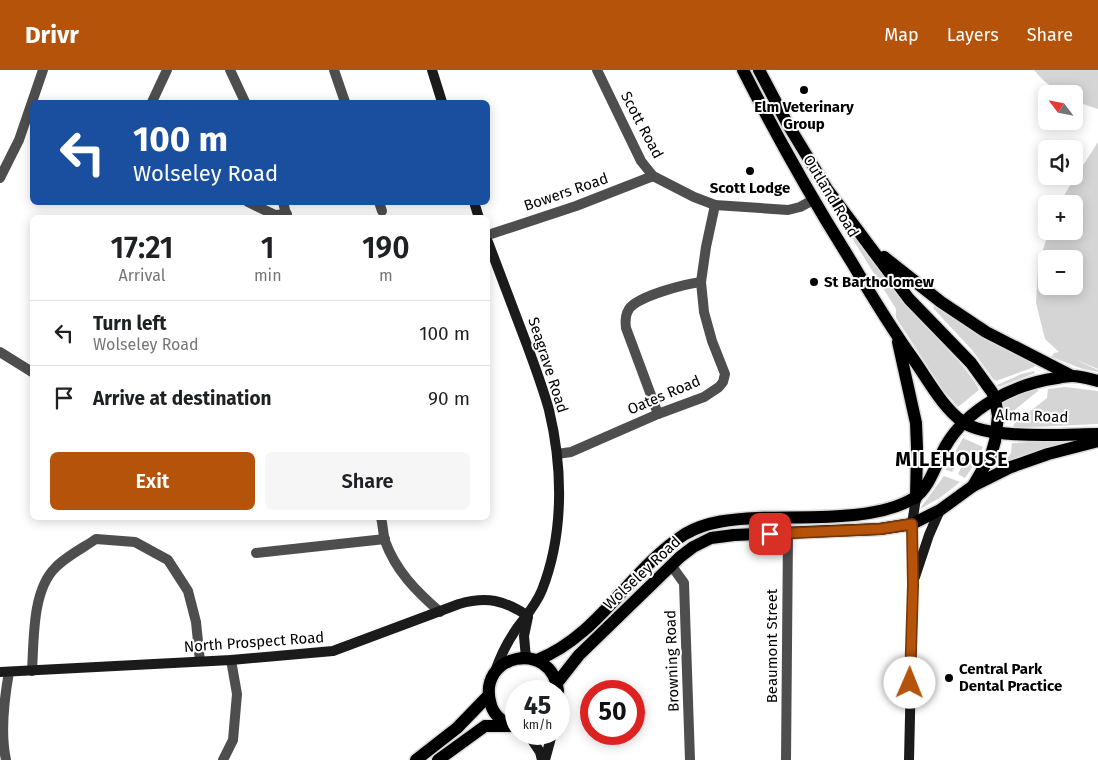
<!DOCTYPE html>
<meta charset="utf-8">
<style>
body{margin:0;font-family:"Fira Sans",sans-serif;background:#f6f6f6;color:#202124;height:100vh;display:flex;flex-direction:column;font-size:19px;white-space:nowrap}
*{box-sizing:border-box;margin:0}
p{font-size:16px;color:#757577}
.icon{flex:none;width:28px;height:28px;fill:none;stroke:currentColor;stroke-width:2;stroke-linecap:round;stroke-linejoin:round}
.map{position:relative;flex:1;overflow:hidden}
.panel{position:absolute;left:30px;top:145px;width:460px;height:305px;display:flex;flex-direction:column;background:#fff;border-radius:8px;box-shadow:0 2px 12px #0003}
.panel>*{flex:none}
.hud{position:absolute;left:30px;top:30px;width:460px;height:105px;border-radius:8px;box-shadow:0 2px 12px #0003;background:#1a4fa0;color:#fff;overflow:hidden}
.needle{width:32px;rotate:302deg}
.tools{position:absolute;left:1038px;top:15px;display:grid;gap:10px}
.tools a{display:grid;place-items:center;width:45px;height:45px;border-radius:8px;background:#fff;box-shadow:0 2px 12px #0003;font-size:25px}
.speed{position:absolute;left:505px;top:610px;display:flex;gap:10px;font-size:25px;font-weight:700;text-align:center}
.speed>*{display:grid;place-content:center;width:65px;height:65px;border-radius:50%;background:#fff;box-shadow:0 2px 12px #0003;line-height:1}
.speed small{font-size:12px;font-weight:400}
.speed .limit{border:8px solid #d22;background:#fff;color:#111}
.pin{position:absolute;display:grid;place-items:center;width:42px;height:42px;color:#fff;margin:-21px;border-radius:10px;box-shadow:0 2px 8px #0006}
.me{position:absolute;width:55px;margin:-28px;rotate:1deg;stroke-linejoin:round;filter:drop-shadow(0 0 4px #0008)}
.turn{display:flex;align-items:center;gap:18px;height:105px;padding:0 20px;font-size:22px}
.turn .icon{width:65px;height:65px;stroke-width:2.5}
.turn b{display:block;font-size:35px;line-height:42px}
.eta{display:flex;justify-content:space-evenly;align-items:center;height:85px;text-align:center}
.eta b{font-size:30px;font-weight:600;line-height:35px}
.button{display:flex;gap:10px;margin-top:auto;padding:10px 20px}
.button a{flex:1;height:58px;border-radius:8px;background:#b45309;color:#fff;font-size:20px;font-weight:600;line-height:58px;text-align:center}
.button a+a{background:#f6f6f6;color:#202124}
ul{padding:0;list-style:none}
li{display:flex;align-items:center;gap:15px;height:65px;padding:0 20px;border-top:1px solid #e0e0e0}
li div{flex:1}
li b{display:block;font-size:19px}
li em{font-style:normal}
header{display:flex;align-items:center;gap:30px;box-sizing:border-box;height:70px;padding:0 25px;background:#b45309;color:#fff}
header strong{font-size:24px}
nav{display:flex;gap:28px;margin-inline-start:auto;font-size:18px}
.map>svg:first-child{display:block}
.green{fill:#d5d5d5;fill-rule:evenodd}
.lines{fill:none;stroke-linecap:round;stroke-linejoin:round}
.primary-casing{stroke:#dbdbdb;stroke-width:15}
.street{stroke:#4e4e4e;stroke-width:10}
.secondary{stroke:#1b1b1b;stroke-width:10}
.primary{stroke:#000;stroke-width:12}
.route-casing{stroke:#753606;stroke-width:12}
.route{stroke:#b45309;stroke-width:9}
.poi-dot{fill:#000;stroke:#fff;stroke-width:2}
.labels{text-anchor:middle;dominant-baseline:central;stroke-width:4;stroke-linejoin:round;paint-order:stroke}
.poi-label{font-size:15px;font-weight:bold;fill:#000;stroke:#fff}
.street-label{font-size:15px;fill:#000;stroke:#fff}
.district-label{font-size:20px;font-weight:bold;letter-spacing:1px;fill:#000;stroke:#fff}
</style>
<header>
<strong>Drivr</strong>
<nav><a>Map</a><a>Layers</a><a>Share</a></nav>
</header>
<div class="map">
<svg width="1098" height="690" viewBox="0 0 1098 690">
<rect width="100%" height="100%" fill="#fff"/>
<g class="green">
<path d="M 1034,0 L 1098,0 L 1098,39 L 1074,31 L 1074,24 C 1057,24 1044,12 1034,0 Z"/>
<path d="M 1098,72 L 1098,299 L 1074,289 L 1098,300 L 1098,302 L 1083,299 L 1051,287 L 1054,283 L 1059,282 L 1045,269 L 1036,233 L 1038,198 L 1048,162 L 1074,161 L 1074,134 L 1061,134 L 1066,122 ZM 1046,189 L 1074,189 L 1074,216 L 1046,216 Z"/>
<path d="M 852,168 L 855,168 C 875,197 897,224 921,250 C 940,271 960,290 976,314 L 979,320 L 958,337 L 943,320 L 896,248 L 896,239 Z"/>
<path d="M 935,236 L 982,267 L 1036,294 L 1034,297 L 996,311 L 993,309 L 972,280 L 933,238 Z"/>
<path d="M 1034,301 L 1035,303 L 999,317 L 997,315 L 1021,304 Z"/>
<path d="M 1037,317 L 1038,321 L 1007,346 L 1004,355 L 1003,354 L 1002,331 Z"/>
<path d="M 1065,317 L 1098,321 L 1098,354 L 1013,358 L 1014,354 L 1047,328 L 1048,319 Z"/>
<path d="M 963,368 L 983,377 L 976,392 L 965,408 L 958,404 L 961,398 L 959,395 L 957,394 L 952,402 L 946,400 L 951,389 Z"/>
<path d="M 1069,370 L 1069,372 L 1008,391 L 1007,389 L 1011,383 L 1012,373 Z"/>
<path d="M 944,406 L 960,412 L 941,427 L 922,438 L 921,437 Z"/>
</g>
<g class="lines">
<g class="primary-casing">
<g id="primary">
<path d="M 743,0 C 776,65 812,129 851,191 C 871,225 891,258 914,290 C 928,310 943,338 963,352 C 988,370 1067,364 1098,364"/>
<path d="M 759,0 L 787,53 L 827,119 L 909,229 L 971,293 L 992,322 L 995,329 L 998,346 L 995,371 L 991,385 L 973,416"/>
<path d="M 884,187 L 941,232 L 986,262 L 1072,306"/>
<path d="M 898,272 L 916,353 L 917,378 L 916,428"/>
<path d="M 537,590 C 599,566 630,499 685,464 C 707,451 734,449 758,448 C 804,446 875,452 914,428 C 929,419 937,392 945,377 C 967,338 1014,314 1057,308 C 1062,307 1067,306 1072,306 C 1081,306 1090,309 1098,311"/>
<path d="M 557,613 L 579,585 L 680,487 L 693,477 L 711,468 L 734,465 L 880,459 L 912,454 L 940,440 L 973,416 L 1011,397 L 1048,384 L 1098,371"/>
<path d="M 516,657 C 505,654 494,646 491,635 C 475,584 552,568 558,621"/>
<path d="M 416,690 L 457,658 L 488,626"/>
<path d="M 438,690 L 485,656 L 511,656"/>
</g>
</g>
<g class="street">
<path d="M 230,0 L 245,32"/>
<path d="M 334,0 L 345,32"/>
<path d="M 597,0 L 641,91 L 653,106 L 694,127 L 715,135 L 788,140 L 800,137 L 813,130"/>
<path d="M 152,32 L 167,0"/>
<path d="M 0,108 L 19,70 L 43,0"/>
<path d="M 248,132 L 275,145 L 287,144"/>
<path d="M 283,132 L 287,148"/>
<path d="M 379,132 L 382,141"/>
<path d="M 488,165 L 576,136 L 653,106"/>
<path d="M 0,282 L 32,302"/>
<path d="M 658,344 L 626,258 C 625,251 625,245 629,239 C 638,226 685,214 701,212"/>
<path d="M 557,384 L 571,382 L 658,344 L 704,327 L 719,317 L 723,312 L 725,304 L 712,271 L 704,242 L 701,212 L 706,177 L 715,135"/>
<path d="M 381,448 C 383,455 383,464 385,471 C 396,501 416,521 440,542"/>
<path d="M 256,483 L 385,469"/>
<path d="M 671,495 L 684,513 L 690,690"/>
<path d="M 32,601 C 34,570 32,521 55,498 C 65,487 83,478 96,469 L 135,472 L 168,490 L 188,521 L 196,552 L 200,591"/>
<path d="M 6,690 C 0,662 4,630 9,602"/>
<path d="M 223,690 L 233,670 L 237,624 L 231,590"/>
<path d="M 786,690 L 788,463"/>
</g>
<g class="secondary">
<path d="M 432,0 L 442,32"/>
<path d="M 474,132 L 479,148"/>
<path d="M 488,172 C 501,207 514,241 527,275 C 535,297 543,318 549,340 C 563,398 564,464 542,520 C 536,535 526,546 517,558 C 508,571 500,586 495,602"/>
<path d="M 915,507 L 929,465 L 940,440"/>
<path d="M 526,588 L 524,566 L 528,547"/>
<path d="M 0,602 L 231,590 L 333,581 L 459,534 C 487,526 504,530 528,546"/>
<path d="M 528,664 L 540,682 L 542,690"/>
<path d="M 545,690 L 552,664"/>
<path d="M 909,690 L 913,515 L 912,454 L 916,428"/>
</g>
<use href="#primary" class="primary"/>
</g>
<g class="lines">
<g class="route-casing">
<path id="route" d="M 770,464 L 880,459 L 912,454 L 913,515 L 910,613"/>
</g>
<use href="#route" class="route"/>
</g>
<g class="poi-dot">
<circle cx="804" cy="20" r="5"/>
<circle cx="750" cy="101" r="5"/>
<circle cx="814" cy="212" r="5"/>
<circle cx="949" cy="608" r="5"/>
</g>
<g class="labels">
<g class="poi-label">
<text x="804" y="37">Elm Veterinary<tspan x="804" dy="17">Group</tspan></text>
<text x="750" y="118">Scott Lodge</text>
<text x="824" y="212" text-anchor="start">St Bartholomew</text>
<text x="959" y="599" text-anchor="start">Central Park<tspan x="959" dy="17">Dental Practice</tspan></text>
</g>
<g class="street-label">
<text transform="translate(642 55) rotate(62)">Scott Road</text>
<text transform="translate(566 122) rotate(-19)">Bowers Road</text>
<text transform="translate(831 126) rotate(59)">Outland Road</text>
<text transform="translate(548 295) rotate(72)">Seagrave Road</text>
<text transform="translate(664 325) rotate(-23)">Oates Road</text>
<text transform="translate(1032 346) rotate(2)">Alma Road</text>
<text transform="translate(642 503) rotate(-43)">Wolseley Road</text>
<text transform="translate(254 572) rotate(-4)">North Prospect Road</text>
<text transform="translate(772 576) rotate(-90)">Beaumont Street</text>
<text transform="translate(672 591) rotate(-92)">Browning Road</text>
</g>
<g class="district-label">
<text x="952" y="389">MILEHOUSE</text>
</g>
</g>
</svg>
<div class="tools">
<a><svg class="needle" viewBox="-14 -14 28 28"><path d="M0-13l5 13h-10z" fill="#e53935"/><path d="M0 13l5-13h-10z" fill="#757577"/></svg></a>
<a><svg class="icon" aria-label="sound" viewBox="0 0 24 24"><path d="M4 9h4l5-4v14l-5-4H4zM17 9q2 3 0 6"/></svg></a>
<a>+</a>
<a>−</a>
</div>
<div class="speed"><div>45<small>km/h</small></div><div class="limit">50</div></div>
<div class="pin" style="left:770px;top:464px;background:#d93025"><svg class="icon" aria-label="arrive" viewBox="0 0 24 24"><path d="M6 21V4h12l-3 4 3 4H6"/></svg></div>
<svg class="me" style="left:910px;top:613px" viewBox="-20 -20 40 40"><circle r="19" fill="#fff"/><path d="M0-13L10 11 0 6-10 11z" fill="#b45309"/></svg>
<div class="hud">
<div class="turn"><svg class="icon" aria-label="left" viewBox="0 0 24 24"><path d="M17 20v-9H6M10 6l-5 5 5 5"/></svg><div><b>100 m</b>Wolseley Road</div></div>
</div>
<section class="panel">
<div class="eta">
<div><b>17:21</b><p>Arrival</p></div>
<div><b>1</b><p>min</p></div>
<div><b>190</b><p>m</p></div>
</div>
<ul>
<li><svg class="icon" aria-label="left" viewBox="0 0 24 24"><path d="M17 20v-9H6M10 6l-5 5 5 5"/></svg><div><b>Turn left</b><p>Wolseley Road</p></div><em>100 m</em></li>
<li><svg class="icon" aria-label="arrive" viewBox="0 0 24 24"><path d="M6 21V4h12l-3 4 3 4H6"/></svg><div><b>Arrive at destination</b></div><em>90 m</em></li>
</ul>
<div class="button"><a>Exit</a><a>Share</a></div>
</section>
</div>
